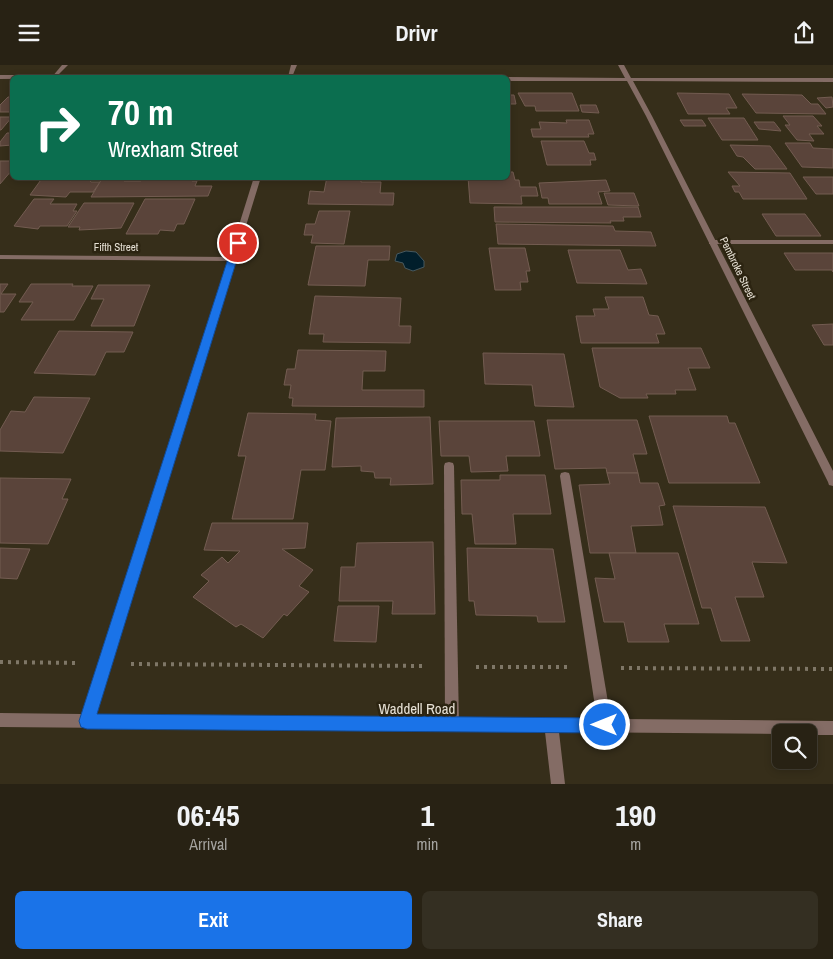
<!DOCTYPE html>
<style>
body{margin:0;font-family:"Archivo Narrow",sans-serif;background:#342f22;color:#f1f3f6;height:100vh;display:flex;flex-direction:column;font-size:19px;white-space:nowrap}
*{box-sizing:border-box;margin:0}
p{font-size:16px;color:#a5a4a0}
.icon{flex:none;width:28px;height:28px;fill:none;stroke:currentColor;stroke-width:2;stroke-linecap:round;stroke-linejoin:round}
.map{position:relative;height:719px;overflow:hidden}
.side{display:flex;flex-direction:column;background:#282214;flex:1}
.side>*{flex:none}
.guide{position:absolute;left:10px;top:10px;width:500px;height:105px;border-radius:8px;box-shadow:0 2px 8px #0003,0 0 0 1px #443f34;background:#0b6e4f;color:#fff;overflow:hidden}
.buttons{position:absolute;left:772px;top:659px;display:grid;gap:10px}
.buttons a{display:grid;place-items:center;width:45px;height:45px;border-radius:8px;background:#282214;box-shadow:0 2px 8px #0003,0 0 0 1px #443f34;font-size:25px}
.pin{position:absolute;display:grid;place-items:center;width:42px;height:42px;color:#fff;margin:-21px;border:2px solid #fff;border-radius:50%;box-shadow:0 1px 5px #0007}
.me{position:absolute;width:55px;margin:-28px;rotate:270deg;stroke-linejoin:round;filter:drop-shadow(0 0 4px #0008)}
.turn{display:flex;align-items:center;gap:18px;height:105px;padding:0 15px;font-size:22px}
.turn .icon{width:65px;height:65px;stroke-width:2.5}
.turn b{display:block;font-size:35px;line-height:42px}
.eta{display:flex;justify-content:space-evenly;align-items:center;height:85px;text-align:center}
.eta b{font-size:30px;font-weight:800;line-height:35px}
.cta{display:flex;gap:10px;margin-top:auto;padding:10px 15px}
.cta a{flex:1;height:58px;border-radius:8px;background:#1a73e8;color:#fff;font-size:20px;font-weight:800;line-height:58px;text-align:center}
.cta a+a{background:#342f22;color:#f1f3f6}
header{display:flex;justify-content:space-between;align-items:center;height:65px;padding:0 15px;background:#282214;font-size:22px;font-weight:800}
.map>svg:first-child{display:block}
.water{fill:#011e2b;stroke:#46585e}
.building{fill:#5a443a;stroke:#735c51}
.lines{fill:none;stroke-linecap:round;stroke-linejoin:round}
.path{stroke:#7f7767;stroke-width:4;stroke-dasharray:3 5;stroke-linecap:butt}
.lane{fill:#846c65;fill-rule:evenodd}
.street{fill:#846c65;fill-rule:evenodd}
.route{fill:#1a73e8;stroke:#114b97}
.labels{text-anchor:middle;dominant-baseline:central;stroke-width:5;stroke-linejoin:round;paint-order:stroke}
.far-street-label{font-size:11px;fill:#e6e0d4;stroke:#2c2411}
.near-street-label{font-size:15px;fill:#e6e0d4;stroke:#2c2411}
</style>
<header><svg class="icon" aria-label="menu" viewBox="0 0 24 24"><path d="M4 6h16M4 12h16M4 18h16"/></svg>Drivr<svg class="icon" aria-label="share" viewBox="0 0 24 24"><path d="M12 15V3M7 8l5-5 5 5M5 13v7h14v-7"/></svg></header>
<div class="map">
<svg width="833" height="719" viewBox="0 0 833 719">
<rect width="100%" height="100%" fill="#362e1a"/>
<path class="water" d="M 406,186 L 416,187 L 424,196 L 424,202 L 413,206 L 405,203 L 403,198 L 395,196 L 397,189 Z"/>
<g class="building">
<path d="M 518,28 L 572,28 L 579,46 L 536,46 L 535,41 L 525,41 Z"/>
<path d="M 677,28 L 729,29 L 737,43 L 726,43 L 730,49 L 688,49 Z"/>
<path d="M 742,29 L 802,30 L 811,39 L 818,39 L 826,49 L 756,48 Z"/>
<path d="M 508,30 L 514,30 L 516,39 L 508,39 Z"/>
<path d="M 8,32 L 12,32 L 12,47 L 0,47 L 0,40 Z"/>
<path d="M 832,32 L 833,42 L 826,43 L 817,33 Z"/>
<path d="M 580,40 L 596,40 L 599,48 L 582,47 Z"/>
<path d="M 783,51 L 813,51 L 822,61 L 817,61 L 824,69 L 809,69 L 814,76 L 797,75 L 785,60 L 790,60 Z"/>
<path d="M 0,52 L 12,52 L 1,65 L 0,65 Z"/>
<path d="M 708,53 L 744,53 L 758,75 L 722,75 Z"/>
<path d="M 566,55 L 589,55 L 594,69 L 588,69 L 589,72 L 533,72 L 531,64 L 541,64 L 539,57 L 567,58 Z"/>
<path d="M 680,55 L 702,55 L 706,61 L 684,61 Z"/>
<path d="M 754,57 L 774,57 L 781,66 L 759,64 Z"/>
<path d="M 7,68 L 12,68 L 12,80 L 0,81 L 0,77 Z"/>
<path d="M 541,76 L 584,76 L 589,88 L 594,88 L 596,95 L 590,95 L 591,100 L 547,100 Z"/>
<path d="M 785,78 L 810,78 L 813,83 L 833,84 L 833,103 L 802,102 Z"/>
<path d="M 730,80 L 770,81 L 787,104 L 755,104 L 743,92 L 737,91 Z"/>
<path d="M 0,96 L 12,96 L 12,105 L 0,119 Z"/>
<path d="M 508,107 L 513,107 L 515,115 L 519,115 L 520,122 L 536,122 L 538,131 L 521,131 L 522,139 L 470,138 L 468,112 L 508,112 Z"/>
<path d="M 728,107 L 790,108 L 807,134 L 743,134 L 739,127 L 735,127 L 732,121 L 740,121 Z"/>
<path d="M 43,112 L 87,112 L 91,117 L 100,117 L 93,127 L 70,127 L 66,132 L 30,130 Z"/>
<path d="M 103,112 L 126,112 L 124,116 L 141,116 L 143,112 L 194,112 L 192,116 L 197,116 L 195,121 L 212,121 L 208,131 L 91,132 Z"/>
<path d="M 327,112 L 361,112 L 361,117 L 381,117 L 380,128 L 394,128 L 393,140 L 308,139 L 310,126 L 324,127 Z"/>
<path d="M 803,112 L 833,112 L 833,129 L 816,129 Z"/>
<path d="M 606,115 L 610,126 L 598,127 L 602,139 L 549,139 L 548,133 L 542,133 L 539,118 Z"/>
<path d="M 604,128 L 634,128 L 639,141 L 608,140 Z"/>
<path d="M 34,134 L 54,134 L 50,139 L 77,139 L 73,146 L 77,146 L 67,161 L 40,161 L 38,164 L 14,161 Z"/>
<path d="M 145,134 L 195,134 L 184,159 L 177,159 L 174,166 L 160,165 L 158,169 L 126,169 Z"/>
<path d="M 84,138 L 134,138 L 121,163 L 79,165 L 80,162 L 68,162 Z"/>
<path d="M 494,142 L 638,142 L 641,152 L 623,152 L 624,156 L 610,156 L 611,158 L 495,157 Z"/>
<path d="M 319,146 L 350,146 L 344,179 L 311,178 L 313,170 L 304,170 L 306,159 L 315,159 Z"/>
<path d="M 762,149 L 805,149 L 821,171 L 776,171 Z"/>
<path d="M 496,159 L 613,161 L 615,166 L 651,167 L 656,181 L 498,179 Z"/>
<path d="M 316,181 L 390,181 L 389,195 L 368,195 L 365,221 L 308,220 Z"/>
<path d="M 489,183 L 525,183 L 530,206 L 526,206 L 528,217 L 520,217 L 521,225 L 495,225 Z"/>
<path d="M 568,185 L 620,185 L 628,205 L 641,204 L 647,219 L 577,218 Z"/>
<path d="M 784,188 L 833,188 L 833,207 L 832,205 L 795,205 Z"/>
<path d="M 0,219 L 8,219 L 1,229 L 16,229 L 4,247 L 0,247 Z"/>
<path d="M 31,219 L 73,219 L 72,221 L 93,221 L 74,255 L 21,255 L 33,237 L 19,237 Z"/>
<path d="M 98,220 L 150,220 L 134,261 L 91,261 L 104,234 L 91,234 Z"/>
<path d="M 315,231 L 401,233 L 399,261 L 411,261 L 410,278 L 323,277 L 324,269 L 309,269 Z"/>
<path d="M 605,232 L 643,232 L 649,250 L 658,251 L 665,269 L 656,269 L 659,278 L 581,278 L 576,251 L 595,251 L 593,244 L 609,244 Z"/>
<path d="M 833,259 L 833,280 L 824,280 L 812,260 Z"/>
<path d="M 59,266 L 133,267 L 124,287 L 106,287 L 95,310 L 34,308 Z"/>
<path d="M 592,283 L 701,283 L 710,303 L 688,303 L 696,325 L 675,325 L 676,329 L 646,329 L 648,333 L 620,333 L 600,322 Z"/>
<path d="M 298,285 L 386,286 L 385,306 L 363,306 L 362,325 L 424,325 L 424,342 L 292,341 L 293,333 L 289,333 L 291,320 L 284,320 L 287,304 L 295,304 Z"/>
<path d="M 483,288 L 564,289 L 574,342 L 535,341 L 532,320 L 485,319 Z"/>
<path d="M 34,332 L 90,333 L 63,388 L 0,386 L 0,365 L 11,346 L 25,347 Z"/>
<path d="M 248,348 L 316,349 L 315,355 L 331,356 L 325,405 L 301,405 L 293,454 L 232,454 L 246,391 L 238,391 Z"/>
<path d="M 649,351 L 727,351 L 729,358 L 735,358 L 760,418 L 669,418 Z"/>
<path d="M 430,352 L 433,419 L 390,420 L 391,413 L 375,413 L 374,407 L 361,406 L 361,401 L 332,402 L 336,353 Z"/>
<path d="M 547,355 L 637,355 L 647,389 L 633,389 L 638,408 L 607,408 L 606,403 L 555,404 Z"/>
<path d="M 439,356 L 534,356 L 540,391 L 506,391 L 508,406 L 471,407 L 469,391 L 441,391 Z"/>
<path d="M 607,408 L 638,408 L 640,418 L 658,418 L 665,440 L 659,441 L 663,460 L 631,461 L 636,488 L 590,488 L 579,420 L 610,419 Z"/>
<path d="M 500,410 L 545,410 L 551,449 L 513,449 L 516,479 L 475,479 L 472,449 L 462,449 L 461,415 L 500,415 Z"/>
<path d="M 0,413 L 71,414 L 62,434 L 68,434 L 48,479 L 0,478 Z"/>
<path d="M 673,441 L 765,442 L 787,498 L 752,497 L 764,532 L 735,532 L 750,576 L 721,576 L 711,543 L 702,543 Z"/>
<path d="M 212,458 L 308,458 L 305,483 L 282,484 L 313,505 L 299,521 L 309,527 L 287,551 L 284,549 L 263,573 L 241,559 L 236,562 L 193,532 L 209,516 L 201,510 L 222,492 L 228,498 L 240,486 L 204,485 Z"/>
<path d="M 433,477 L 435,549 L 392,549 L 393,536 L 339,536 L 341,502 L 355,502 L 357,478 Z"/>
<path d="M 0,483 L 30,484 L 17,514 L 0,513 Z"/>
<path d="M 467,483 L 553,484 L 565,557 L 538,557 L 537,551 L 476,550 L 474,536 L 469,536 Z"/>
<path d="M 609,488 L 678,488 L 699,559 L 664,559 L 669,577 L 628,577 L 624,557 L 604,557 L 595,513 L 615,514 Z"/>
<path d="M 338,541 L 379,541 L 376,577 L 334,576 Z"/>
</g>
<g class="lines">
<g class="path">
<path d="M 0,597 L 79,598"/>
<path d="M 131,599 L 427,601"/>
<path d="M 476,602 L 572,602"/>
<path d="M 621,603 L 833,604"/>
</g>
<g class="lane">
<path d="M 62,0 L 68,0 L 56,12 L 52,12 Z"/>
<rect x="709" y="175" width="124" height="4"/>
<path d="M 449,397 L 453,398 L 454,401 L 459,659 L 457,664 L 452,666 L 447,664 L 445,659 L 444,401 L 445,398 Z"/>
<path d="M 565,407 L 569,408 L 570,411 L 612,661 L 610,666 L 605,668 L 600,666 L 598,661 L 560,411 L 561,408 Z"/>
</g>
<g class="street">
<path d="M 291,0 L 297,0 L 292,12 L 288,12 Z"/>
<path d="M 618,0 L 624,0 L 631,13 L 833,13 L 833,17 L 633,16 L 652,51 L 833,406 L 833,421 L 829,420 L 828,417 L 646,51 L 627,16 L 508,16 L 508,12 L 625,13 Z"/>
<path d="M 0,10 L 205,10 L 208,12 L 0,14 Z"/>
<path d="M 254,112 L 261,112 L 96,649 L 833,656 L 833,670 L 809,670 L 809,668 L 781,668 L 781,669 L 559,667 L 565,719 L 551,719 L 545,667 L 0,662 L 0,648 L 82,649 L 228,196 L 0,194 L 0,190 L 229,192 Z"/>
</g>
</g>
<path class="route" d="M 238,175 L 242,178 L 97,649 L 605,653 L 611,655 L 613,660 L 611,666 L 605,668 L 87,664 L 81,662 L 79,656 L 233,178 Z"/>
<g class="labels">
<g class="far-street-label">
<text x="116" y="182">Fifth Street</text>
<text transform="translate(738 203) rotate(64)">Pembroke Street</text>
</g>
<g class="near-street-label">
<text x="417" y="643">Waddell Road</text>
</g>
</g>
</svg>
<div class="buttons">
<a><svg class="icon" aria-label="search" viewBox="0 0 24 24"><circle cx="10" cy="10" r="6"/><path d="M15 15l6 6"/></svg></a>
</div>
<div class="pin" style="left:238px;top:178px;background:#d93025"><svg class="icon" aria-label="arrive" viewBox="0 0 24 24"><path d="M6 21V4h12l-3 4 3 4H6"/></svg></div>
<svg class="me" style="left:605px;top:660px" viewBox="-20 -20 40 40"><circle r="17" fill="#1a73e8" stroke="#fff" stroke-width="3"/><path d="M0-11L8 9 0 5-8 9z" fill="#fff"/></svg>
<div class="guide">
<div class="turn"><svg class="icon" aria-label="right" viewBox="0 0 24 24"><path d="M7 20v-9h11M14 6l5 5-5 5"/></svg><div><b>70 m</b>Wrexham Street</div></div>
</div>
</div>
<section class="side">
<div class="eta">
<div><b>06:45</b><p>Arrival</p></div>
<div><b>1</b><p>min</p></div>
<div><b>190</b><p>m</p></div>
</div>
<div class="cta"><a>Exit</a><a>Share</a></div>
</section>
